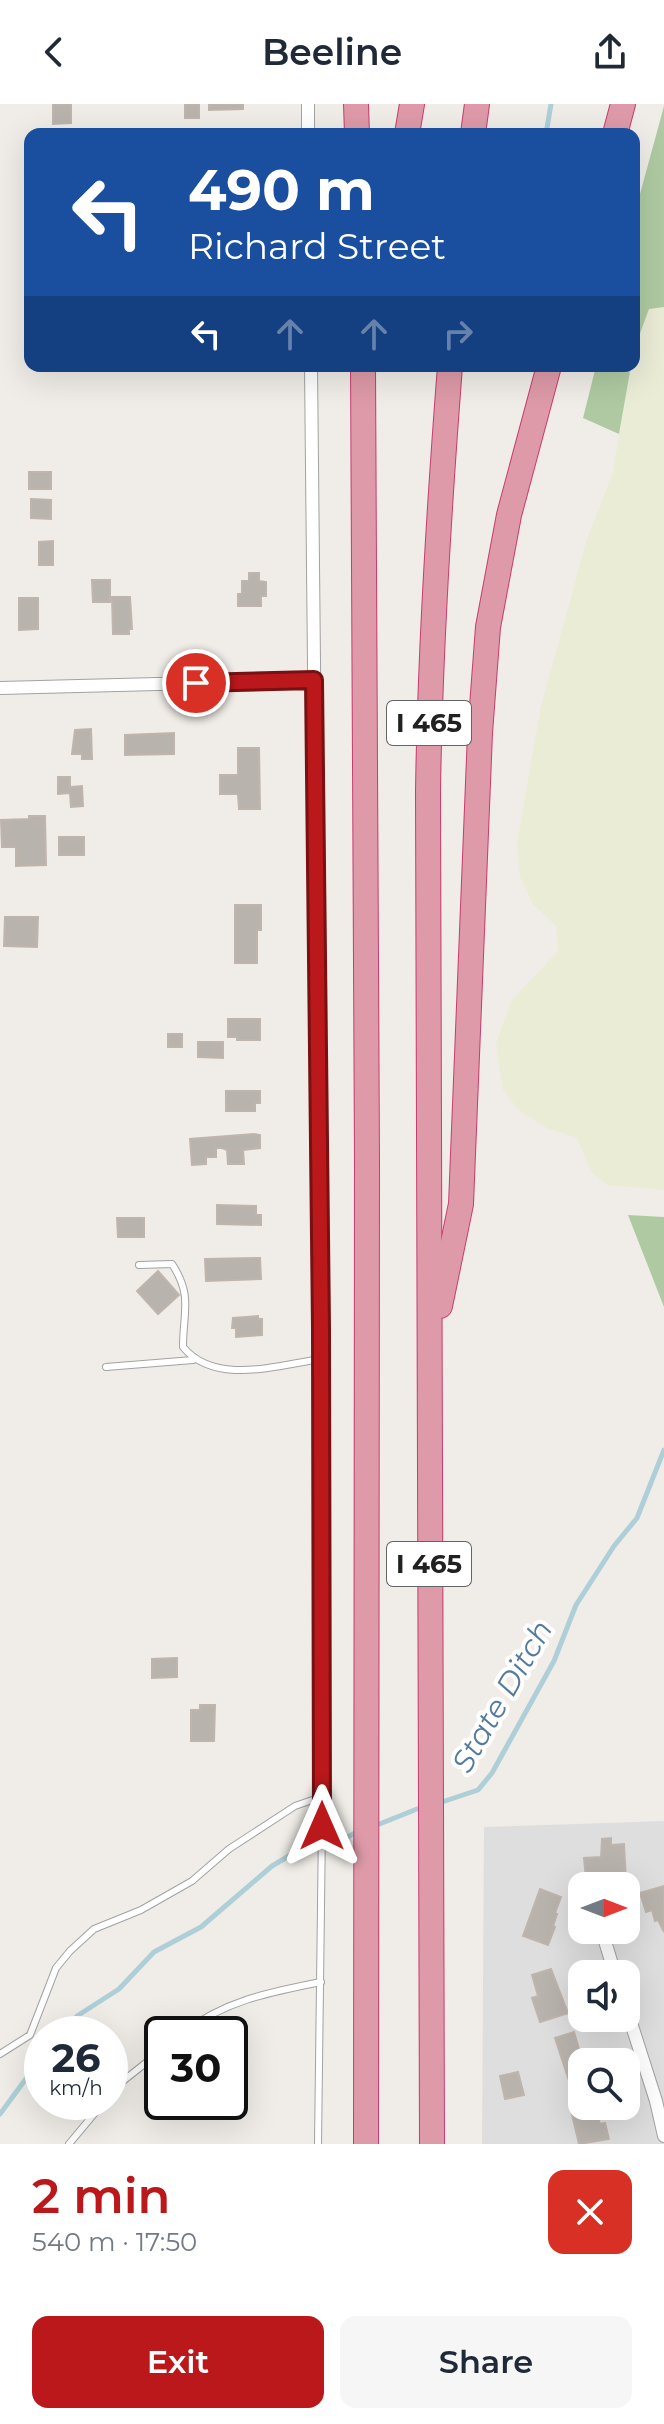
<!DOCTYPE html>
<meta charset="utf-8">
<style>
body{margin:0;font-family:Montserrat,sans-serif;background:#f6f6f7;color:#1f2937;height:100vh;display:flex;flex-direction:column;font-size:30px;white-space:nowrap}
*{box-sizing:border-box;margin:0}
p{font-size:26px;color:#747a83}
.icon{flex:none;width:44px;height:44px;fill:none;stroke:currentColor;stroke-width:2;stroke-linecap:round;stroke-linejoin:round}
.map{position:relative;height:2040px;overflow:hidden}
.sheet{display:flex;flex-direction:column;background:#fff;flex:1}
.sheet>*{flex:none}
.banner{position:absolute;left:24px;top:24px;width:616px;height:244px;border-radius:16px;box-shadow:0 8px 32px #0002;background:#1a4fa0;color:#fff;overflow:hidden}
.needle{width:52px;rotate:90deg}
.buttons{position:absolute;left:568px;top:1768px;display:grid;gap:16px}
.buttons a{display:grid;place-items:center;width:72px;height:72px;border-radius:16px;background:#fff;box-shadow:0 8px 32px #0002;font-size:40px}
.speed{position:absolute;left:24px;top:1912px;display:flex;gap:16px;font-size:40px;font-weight:700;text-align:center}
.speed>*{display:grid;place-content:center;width:104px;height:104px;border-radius:50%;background:#fff;box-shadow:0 8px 32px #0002;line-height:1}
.speed small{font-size:20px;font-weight:400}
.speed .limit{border:4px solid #111;border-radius:12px;background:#fff;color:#111}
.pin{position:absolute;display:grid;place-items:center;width:68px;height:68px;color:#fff;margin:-34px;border:4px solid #fff;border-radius:50%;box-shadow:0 2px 8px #0007}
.me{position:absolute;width:88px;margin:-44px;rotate:0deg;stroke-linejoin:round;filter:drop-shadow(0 0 6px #0008)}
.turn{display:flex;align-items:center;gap:28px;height:168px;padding:0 32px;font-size:36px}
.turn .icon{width:104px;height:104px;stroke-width:2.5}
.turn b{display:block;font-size:56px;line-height:68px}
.lanes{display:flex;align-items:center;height:76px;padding:0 32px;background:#0003;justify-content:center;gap:40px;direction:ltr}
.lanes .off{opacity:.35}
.round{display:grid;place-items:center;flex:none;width:84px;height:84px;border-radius:16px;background:#f6f6f7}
.summary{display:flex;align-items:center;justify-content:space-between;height:136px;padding:0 32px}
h1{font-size:48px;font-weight:600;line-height:60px;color:#ba181b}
.action{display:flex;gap:16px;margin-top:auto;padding:16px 32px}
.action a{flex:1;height:92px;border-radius:16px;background:#ba181b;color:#fff;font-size:32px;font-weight:600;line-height:92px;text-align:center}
.action a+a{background:#f6f6f7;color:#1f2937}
header{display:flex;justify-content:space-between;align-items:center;height:104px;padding:0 32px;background:#fff;font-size:36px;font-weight:600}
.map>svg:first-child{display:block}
.residential{fill:#dfdede;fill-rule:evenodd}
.farmland{fill:#ebecd6}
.forest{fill:#afcaa2}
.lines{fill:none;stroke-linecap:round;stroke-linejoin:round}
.stream{stroke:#aecfd8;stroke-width:5}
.building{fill:#b9b3ae;stroke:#c0b5ac;stroke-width:2}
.lane-casing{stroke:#a2a2a2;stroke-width:8}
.street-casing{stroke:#a2a2a2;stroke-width:14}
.highway-casing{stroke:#c73c6f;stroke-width:26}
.lane{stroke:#fff;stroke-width:6}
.street{stroke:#fff;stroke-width:12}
.highway{stroke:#de9aa8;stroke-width:24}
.route-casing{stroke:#791012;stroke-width:20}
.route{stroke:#ba181b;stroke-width:14}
.labels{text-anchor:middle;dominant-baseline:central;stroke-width:8;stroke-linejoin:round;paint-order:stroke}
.shield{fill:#fff;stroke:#646464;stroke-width:2}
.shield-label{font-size:26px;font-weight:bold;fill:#212121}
.water-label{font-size:30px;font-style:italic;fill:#547a9f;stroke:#fff}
</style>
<header><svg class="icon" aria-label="back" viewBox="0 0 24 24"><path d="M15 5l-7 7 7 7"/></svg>Beeline<svg class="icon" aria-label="share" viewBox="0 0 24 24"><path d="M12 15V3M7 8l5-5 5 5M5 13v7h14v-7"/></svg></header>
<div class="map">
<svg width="664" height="2040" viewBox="0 0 664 2040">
<rect width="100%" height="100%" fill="#f0ede8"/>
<path class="residential" d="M 664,1717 L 664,2040 L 482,2040 L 484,1723 ZM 582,1782 L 626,1782 L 626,1826 L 582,1826 ZM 582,1870 L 626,1870 L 626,1914 L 582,1914 ZM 582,1958 L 626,1958 L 626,2002 L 582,2002 Z"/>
<path class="farmland" d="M 664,203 L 664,1086 L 607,1081 L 591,1068 L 577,1034 L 547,1024 L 519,1007 L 503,986 L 496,940 L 511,897 L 558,847 L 556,822 L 533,800 L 520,773 L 517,739 L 541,602 L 587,435 L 613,368 L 631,262 L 634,262 L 634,246 L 649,205 Z"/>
<g class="forest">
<path d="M 664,2 L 664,203 L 649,205 L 634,246 L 634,112 Z"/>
<path d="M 596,262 L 631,262 L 619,330 L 583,314 Z"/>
<path d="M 628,1111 L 664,1113 L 664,1203 Z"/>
</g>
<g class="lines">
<g class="stream">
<path d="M 546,30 L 551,0"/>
<path d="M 439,1699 L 478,1686 L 492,1669 L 554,1557 L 576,1501 L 614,1442 L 637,1414 L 664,1346"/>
<path d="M 372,1723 L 422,1703"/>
<path d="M 62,1930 L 77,1912 L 119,1885 L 154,1848 L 201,1823 L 272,1762 L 309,1740 L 338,1738 L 359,1727"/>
<path d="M 0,2010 L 42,1953"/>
</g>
</g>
<g class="building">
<path d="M 53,0 L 71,0 L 71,19 L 53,20 Z"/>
<rect x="185" y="0" width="14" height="14"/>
<path d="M 209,0 L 243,0 L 243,5 L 209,6 Z"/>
<rect x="29" y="368" width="22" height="17"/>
<path d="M 31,395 L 51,396 L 51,415 L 31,414 Z"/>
<path d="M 53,437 L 53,461 L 39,461 L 39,438 Z"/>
<path d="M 249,469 L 259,469 L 259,477 L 266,478 L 266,492 L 261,492 L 261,502 L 238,502 L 238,490 L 242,490 L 242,477 L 249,477 Z"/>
<path d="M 92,476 L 110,476 L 110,498 L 93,498 Z"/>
<path d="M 112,493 L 130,493 L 132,525 L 129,525 L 129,530 L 113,530 Z"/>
<path d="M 19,494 L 38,494 L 38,525 L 19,526 Z"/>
<path d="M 91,625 L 92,655 L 82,655 L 82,650 L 72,650 L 75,626 Z"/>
<path d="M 174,629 L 174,650 L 125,651 L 125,631 Z"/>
<path d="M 238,644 L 259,644 L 260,705 L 239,705 L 238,690 L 220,690 L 220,671 L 238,671 Z"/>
<path d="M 58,673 L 70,673 L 70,683 L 82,682 L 83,702 L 71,703 L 70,689 L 58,690 Z"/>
<path d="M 29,712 L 45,712 L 46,761 L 16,762 L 16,743 L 2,743 L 1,716 L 29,715 Z"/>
<rect x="59" y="733" width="25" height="18"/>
<path d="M 235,801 L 261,801 L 261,826 L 257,826 L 257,859 L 235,859 Z"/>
<path d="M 5,813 L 38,813 L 37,843 L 4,842 Z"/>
<path d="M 228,915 L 260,915 L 260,936 L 237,936 L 237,933 L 228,933 Z"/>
<rect x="168" y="930" width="14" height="13"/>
<path d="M 198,938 L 223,938 L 223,954 L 198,953 Z"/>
<path d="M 226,987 L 260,987 L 260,999 L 255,999 L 255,1007 L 226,1007 Z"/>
<path d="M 254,1030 L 260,1031 L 260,1044 L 243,1046 L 244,1060 L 228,1060 L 227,1046 L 222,1044 L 216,1044 L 216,1053 L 206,1053 L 206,1060 L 192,1061 L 190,1035 Z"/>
<path d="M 217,1101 L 256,1102 L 256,1111 L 261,1111 L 261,1121 L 217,1120 Z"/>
<path d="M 117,1114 L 144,1114 L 144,1133 L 118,1133 Z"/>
<path d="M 260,1154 L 261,1175 L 206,1177 L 205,1155 Z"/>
<path d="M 158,1167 L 179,1191 L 158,1210 L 137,1187 Z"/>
<path d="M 258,1212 L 258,1215 L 262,1215 L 262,1231 L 236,1233 L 236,1224 L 232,1224 L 233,1214 Z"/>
<path d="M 177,1554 L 177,1573 L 152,1574 L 152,1555 Z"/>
<path d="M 200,1601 L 215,1601 L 214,1637 L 191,1637 L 191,1606 L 200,1606 Z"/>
<path d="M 611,1734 L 611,1741 L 624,1740 L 626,1776 L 602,1777 L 602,1774 L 586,1775 L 584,1754 L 601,1753 L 602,1735 Z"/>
<path d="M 664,1782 L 664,1828 L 658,1816 L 655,1817 L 652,1806 L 646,1808 L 640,1789 Z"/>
<path d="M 540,1785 L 561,1793 L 555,1809 L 557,1810 L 553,1822 L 555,1823 L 548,1841 L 523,1832 Z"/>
<path d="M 551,1865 L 568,1909 L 540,1918 L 532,1894 L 538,1892 L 532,1871 Z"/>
<path d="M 574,1928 L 582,1955 L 586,1954 L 587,1958 L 582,1958 L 582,1976 L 570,1980 L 555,1934 Z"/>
<path d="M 518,1968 L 524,1991 L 505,1995 L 500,1972 Z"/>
<path d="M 582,1995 L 582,2002 L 591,2002 L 593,2010 L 597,2009 L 600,2020 L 605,2019 L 609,2035 L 579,2040 L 569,1998 Z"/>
</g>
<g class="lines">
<g class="lane-casing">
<g id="lane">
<path d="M 139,1161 L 172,1160 C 193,1192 183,1208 183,1243 C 215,1282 278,1261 321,1255"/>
<path d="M 106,1263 L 193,1256"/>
<path d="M 182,1930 C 223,1897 270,1888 321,1878"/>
<path d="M 0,1950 L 30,1931 L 56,1864 L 70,1847 L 94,1825 L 141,1806 L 192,1777 L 229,1745 L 295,1702 L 321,1693"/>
<path d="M 110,1991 L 118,1981 L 162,1946"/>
<path d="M 69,2040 L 104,1998"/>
<path d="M 318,2040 L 322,1722"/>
</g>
</g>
<g class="street-casing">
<g id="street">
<path d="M 308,0 L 308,30"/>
<path d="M 311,262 L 321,1255 L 322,1722"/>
<path d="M 0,584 L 314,576"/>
<path d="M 604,1834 L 615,1870"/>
<path d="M 626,1903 L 656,1997 L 664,2032"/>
</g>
</g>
<g class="highway-casing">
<g id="highway">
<path d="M 356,0 L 357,30"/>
<path d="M 407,30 L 412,0"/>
<path d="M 473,30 L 477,0"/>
<path d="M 615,30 L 623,0"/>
<path d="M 363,262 L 367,1057 L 366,2040"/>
<path d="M 440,1202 L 461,1100 L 480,629 L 488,523 L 509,411 L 549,262"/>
<path d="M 432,2040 L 428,688 C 430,546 439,404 450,262"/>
</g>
</g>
<use href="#lane" class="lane"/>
<use href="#street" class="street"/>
<use href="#highway" class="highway"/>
</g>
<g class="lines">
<g class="route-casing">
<path id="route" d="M 196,579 L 314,576 L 321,1224 L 322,1722"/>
</g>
<use href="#route" class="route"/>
</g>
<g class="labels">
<g class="shield">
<rect x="387" y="597" width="84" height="44" rx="6"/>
<rect x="387" y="1438" width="84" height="44" rx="6"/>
</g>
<g class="shield-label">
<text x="429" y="619">I 465</text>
<text x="429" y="1460">I 465</text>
</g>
<g class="water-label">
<text transform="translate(502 1592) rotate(-60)">State Ditch</text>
</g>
</g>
</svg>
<div class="buttons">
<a><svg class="needle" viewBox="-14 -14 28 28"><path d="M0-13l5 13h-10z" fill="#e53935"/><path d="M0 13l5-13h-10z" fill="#747a83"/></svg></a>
<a><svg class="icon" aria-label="sound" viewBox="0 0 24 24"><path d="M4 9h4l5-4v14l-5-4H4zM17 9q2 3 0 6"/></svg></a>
<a><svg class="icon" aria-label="search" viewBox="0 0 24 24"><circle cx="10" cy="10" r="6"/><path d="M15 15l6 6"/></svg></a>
</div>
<div class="speed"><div>26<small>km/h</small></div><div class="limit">30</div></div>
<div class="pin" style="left:196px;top:579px;background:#d93025"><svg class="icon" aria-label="arrive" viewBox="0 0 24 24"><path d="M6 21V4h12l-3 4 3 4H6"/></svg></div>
<svg class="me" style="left:322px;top:1722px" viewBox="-20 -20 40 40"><path d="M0-17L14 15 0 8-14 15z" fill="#ba181b" stroke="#fff" stroke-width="4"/></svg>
<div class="banner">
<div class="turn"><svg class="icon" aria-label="left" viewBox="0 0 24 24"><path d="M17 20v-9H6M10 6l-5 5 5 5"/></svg><div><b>490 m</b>Richard Street</div></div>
<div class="lanes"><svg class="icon" aria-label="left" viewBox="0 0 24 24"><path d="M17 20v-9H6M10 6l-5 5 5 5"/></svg><svg class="icon off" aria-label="ahead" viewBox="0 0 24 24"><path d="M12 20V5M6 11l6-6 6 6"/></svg><svg class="icon off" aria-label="ahead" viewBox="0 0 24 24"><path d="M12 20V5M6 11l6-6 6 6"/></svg><svg class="icon off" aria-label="right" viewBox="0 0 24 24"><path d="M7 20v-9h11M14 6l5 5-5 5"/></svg></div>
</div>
</div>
<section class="sheet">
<div class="summary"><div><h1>2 min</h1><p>540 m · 17:50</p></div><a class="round" style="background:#d93025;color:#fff"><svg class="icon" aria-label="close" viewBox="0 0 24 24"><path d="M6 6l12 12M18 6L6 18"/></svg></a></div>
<div class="action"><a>Exit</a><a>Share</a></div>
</section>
